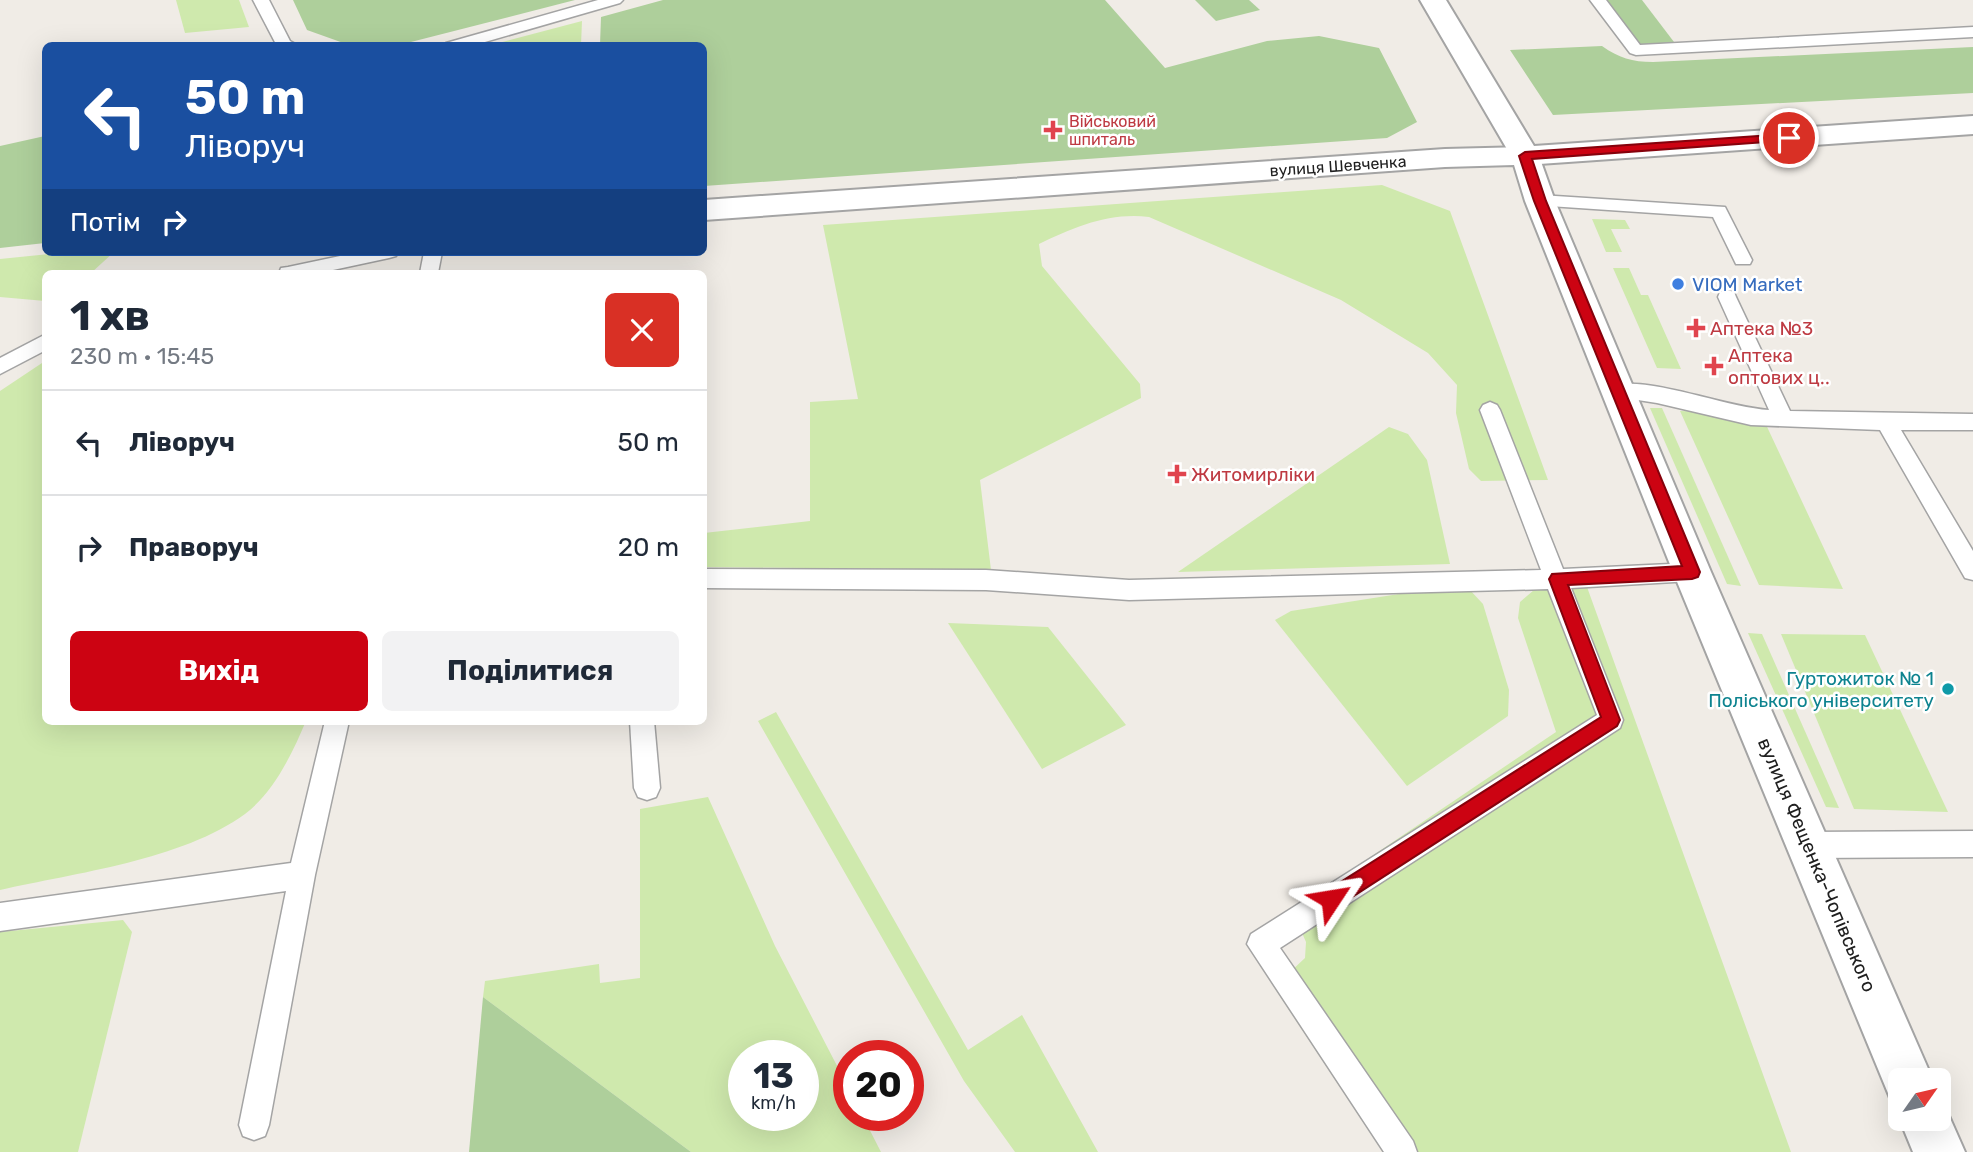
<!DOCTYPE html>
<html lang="uk">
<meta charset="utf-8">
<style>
body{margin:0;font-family:Rubik,sans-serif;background:#f2f2f3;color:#1f2937;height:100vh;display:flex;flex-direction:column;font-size:26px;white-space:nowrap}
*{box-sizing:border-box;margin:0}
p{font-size:23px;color:#747a83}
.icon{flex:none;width:38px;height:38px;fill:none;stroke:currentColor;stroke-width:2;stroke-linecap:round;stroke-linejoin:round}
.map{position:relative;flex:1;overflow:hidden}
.details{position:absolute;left:42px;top:270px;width:665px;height:455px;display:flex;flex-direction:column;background:#fff;border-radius:10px;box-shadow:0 7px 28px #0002}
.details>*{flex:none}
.hud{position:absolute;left:42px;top:42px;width:665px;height:214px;border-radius:10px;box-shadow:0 7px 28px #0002;background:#1a4fa0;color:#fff;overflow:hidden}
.needle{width:46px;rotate:56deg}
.controls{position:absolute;left:1888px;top:1068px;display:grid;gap:14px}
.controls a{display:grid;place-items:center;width:63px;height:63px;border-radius:10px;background:#fff;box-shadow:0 7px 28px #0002;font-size:35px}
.speed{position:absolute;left:728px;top:1040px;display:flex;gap:14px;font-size:35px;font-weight:700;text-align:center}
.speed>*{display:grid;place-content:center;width:91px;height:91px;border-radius:50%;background:#fff;box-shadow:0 7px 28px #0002;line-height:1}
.speed small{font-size:18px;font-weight:400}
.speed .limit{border:10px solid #d22;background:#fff;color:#111}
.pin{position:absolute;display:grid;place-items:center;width:60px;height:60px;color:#fff;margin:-30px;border:4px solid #fff;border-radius:50%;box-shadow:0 2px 7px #0007}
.me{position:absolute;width:77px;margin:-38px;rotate:57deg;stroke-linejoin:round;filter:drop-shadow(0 0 5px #0008)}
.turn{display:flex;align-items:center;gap:24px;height:147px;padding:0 28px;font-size:32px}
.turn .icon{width:91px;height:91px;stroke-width:2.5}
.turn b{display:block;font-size:49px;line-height:60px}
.then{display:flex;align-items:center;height:66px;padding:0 28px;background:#0003;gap:14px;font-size:26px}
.round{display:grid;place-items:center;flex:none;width:74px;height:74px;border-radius:10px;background:#f2f2f3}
.overview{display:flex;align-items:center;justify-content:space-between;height:119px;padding:0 28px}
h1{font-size:42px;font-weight:700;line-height:52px}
.cta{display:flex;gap:14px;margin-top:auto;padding:14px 28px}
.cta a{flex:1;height:80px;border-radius:10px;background:#cc0312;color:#fff;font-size:28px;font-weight:700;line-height:80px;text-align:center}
.cta a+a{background:#f2f2f3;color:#1f2937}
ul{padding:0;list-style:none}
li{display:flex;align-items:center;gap:21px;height:105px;padding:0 28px;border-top:2px solid #e0e1e3}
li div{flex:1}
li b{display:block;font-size:26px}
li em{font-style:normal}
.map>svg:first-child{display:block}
.grass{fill:#cfe9ad;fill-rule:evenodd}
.forest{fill:#aecf9b}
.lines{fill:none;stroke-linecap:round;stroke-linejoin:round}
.service-casing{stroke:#a4a4a4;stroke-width:3}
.minor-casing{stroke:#a4a4a4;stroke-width:4}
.tertiary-casing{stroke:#a4a4a4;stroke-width:4}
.service{fill:#fff;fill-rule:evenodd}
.minor{fill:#fff;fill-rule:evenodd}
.tertiary{fill:#fff;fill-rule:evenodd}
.route{fill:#cc0312;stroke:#85020c;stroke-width:2}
.health-dot{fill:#e0444e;stroke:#fff;stroke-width:2.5}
.shop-dot{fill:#3f7fe0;stroke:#fff;stroke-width:2.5}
.culture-dot{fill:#0f9aa8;stroke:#fff;stroke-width:2.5}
.labels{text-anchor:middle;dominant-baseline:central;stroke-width:5;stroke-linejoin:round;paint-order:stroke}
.far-health-label{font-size:16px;fill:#be3a42;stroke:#fff;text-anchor:start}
.far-street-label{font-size:16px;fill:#202020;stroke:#fff}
.shop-label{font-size:19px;fill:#366cbe;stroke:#fff;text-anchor:start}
.health-label{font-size:19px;fill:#be3a42;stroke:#fff;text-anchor:start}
.culture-label{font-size:19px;fill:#0d838f;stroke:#fff;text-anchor:end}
.street-label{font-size:19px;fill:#202020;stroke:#fff}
</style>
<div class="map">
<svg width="1973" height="1152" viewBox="0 0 1973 1152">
<rect width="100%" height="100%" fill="#f0ece6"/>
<g class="grass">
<path d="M 176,0 L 239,0 L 249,27 L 185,33 Z"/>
<path d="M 582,21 L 581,45 L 491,45 Z"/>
<path d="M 1382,185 L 1450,211 L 1548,480 L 1481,481 L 1469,469 L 1456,413 L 1457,385 L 1428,353 L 1341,300 L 1149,217 C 1110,212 1074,227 1039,244 L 1042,266 L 1140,384 L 1141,398 L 980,480 L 991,570 L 704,567 L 704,533 L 810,521 L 810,402 L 858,399 L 823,225 Z"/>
<path d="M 1592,219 L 1625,220 L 1630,229 L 1611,229 L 1622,252 L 1606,252 Z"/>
<path d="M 69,252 L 114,252 L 91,273 L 46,273 L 45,301 L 0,297 L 0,259 Z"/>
<path d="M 1613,268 L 1629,268 L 1641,295 L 1648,295 L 1681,369 L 1657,368 Z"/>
<path d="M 45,361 L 46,721 L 306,721 C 292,754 274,792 245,814 C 182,860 75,873 0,890 L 0,391 Z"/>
<path d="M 1650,408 L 1662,408 L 1741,586 L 1727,584 Z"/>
<path d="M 1680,411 L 1761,414 L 1843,589 L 1759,585 Z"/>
<path d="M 1389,427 L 1408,434 L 1427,460 L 1450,564 L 1178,572 Z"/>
<path d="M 1456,585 L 1468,588 L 1483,604 L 1509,690 L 1508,716 L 1407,786 L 1275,620 L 1291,611 Z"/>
<path d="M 1548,586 L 1587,587 L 1791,1152 L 1383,1152 L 1274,987 L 1305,958 L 1306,942 L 1292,910 L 1556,732 L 1518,618 L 1520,602 L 1534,590 Z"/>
<path d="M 948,623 L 1048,627 L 1126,725 L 1042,769 Z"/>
<path d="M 1748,633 L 1762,634 L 1839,808 L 1826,807 Z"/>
<path d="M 1781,634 L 1865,635 L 1948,812 L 1854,809 Z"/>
<path d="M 776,712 L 968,1050 L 1022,1015 L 1098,1152 L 1015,1152 L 964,1081 L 758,721 Z"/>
<path d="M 708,797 L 775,946 L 849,1089 L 849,1115 L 862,1115 L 881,1152 L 691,1152 L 483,997 L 485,981 L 599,964 L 600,983 L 640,978 L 640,809 ZM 744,1055 L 803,1055 L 803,1115 L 744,1115 Z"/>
<path d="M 123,920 L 132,932 L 78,1152 L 0,1152 L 0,932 Z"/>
</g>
<g class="forest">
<path d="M 293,0 L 575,0 L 407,43 L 349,45 L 307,30 Z"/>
<path d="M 663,0 L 1105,0 L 1165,68 L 1267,41 L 1319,36 L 1379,48 L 1417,122 L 1387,138 L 704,186 L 704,46 L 600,45 L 601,17 Z"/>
<path d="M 1195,0 L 1249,0 L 1260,10 L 1216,21 Z"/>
<path d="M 1604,0 L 1642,0 L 1674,42 L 1638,46 Z"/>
<path d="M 1602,46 C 1619,58 1632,62 1653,62 L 1973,47 L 1973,93 L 1553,115 L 1510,50 Z"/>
<path d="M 45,136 L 45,243 L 0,248 L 0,146 Z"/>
<path d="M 483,997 L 691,1152 L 469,1152 Z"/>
</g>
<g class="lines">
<g class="service-casing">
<g id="service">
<path d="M 253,0 L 269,0 L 290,41 L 299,46 L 277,46 Z"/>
<path d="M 598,0 L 623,0 L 620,3 L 471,46 L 445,46 L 446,43 Z"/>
<path d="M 1590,0 L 1606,0 L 1640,45 L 1973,27 L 1973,37 L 1636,55 L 1630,53 Z"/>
<path d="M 1540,195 L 1725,207 L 1752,260 L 1750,264 L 1736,264 L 1713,217 L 1534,205 L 1531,201 L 1534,197 Z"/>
<path d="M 359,252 L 398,252 L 396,256 L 389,258 L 319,273 L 279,273 L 281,268 L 288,267 Z"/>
<path d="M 424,252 L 442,252 L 438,273 L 420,273 Z"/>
<path d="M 1727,290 L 1734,292 L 1736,297 L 1790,411 L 1973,414 L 1973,430 L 1901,430 L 1973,551 L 1973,580 L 1965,578 L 1880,430 L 1751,425 L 1657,403 L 1612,396 L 1609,391 L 1612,386 C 1646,375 1728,408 1769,410 L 1718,297 L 1720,292 Z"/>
<path d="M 46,334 L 46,350 L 0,374 L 0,358 Z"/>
<path d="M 1490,402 L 1497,405 L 1500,410 L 1563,569 L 1692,563 L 1700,565 L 1703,572 L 1700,579 L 1692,581 L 1571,588 L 1623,720 L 1620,728 L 1280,948 L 1413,1141 L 1417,1152 L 1384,1152 L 1247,944 L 1251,934 L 1597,715 L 1548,589 L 1129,600 L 986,590 L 704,588 L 704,569 L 986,570 L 1129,580 L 1541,570 L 1480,410 L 1483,405 Z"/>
<path d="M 325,721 L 349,721 L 315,875 L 269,1125 L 265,1136 L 254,1140 L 243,1136 L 239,1125 L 286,891 L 0,931 L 0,903 L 291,863 Z"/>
<path d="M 630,721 L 654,721 L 660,788 L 656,797 L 647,800 L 638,797 L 634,788 Z"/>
<path d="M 1973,831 L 1973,857 L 1809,858 L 1800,854 L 1796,845 L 1800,836 L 1809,832 Z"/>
</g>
</g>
<g class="minor-casing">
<g id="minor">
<path d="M 1525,147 L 1535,150 L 1539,156 L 1555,201 L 1711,572 L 1933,1080 L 1900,1080 L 1900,1102 L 1890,1098 L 1673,572 L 1525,201 L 1514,165 L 1445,167 L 704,220 L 704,200 L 1445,149 Z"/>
<path d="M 1939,1099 L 1942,1100 L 1965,1152 L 1913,1152 L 1899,1118 L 1900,1113 L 1900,1118 L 1939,1118 Z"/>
</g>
</g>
<g class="tertiary-casing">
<path id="tertiary" d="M 1420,0 L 1446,0 L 1534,146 L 1973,116 L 1973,134 L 1525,165 L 1515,162 L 1511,156 Z"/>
</g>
<use href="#service" class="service"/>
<use href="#minor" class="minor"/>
<use href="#tertiary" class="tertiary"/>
</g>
<path class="route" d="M 1789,134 L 1795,138 L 1793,140 L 1532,159 L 1546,201 L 1700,572 L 1698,577 L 1692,579 L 1568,585 L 1620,720 L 1617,726 L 1338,906 L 1331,909 L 1325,906 L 1322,899 L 1325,892 L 1601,717 L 1549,579 L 1552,574 L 1682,566 L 1534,201 L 1519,156 L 1525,152 Z"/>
<g class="health-dot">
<path d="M1049.5 119.5h7v7h7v7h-7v7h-7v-7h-7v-7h7z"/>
<path d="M1692.5 317.5h7v7h7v7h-7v7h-7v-7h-7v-7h7z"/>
<path d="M1710.5 355.5h7v7h7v7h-7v7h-7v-7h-7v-7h7z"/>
<path d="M1173.5 463.5h7v7h7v7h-7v7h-7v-7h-7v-7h7z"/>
</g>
<circle class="shop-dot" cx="1678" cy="284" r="7"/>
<circle class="culture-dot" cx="1948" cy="689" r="7"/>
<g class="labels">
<g class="far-health-label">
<text x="1069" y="121">Військовий<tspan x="1069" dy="18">шпиталь</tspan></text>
</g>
<g class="far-street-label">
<text transform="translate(1338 166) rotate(-4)">вулиця Шевченка</text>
</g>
<g class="shop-label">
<text x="1692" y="284">VIOM Market</text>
</g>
<g class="health-label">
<text x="1710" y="328">Аптека №3</text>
<text x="1728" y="355">Аптека<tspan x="1728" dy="22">оптових ц‥</tspan></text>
<text x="1191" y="474">Житомирліки</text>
</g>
<g class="culture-label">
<text x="1934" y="678">Гуртожиток № 1<tspan x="1934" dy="22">Поліського університету</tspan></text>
</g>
<g class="street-label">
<text transform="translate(1817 865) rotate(67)">вулиця Фещенка-Чопівського</text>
</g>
</g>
</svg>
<div class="controls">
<a><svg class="needle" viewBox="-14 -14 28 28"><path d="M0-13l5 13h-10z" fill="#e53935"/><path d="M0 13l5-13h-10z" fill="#747a83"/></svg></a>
</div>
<div class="speed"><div>13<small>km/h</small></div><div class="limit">20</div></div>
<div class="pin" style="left:1789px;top:138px;background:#d93025"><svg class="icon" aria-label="arrive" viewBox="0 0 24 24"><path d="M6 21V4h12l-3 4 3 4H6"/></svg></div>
<svg class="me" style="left:1331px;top:899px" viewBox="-20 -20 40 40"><path d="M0-17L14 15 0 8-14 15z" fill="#cc0312" stroke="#fff" stroke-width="4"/></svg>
<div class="hud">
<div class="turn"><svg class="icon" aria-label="left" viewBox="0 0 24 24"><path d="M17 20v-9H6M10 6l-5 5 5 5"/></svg><div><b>50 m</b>Ліворуч</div></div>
<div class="then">Потім<svg class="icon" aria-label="right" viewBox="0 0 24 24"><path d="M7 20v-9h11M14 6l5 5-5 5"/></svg></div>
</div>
<section class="details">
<div class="overview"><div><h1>1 хв</h1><p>230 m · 15:45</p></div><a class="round" style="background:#d93025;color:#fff"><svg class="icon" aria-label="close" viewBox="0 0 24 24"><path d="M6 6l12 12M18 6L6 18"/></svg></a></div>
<ul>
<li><svg class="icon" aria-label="left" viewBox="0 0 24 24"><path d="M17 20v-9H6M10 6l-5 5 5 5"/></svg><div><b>Ліворуч</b></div><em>50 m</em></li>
<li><svg class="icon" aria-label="right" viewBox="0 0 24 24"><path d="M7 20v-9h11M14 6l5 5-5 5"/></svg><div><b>Праворуч</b></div><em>20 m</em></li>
</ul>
<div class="cta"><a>Вихід</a><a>Поділитися</a></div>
</section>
</div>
